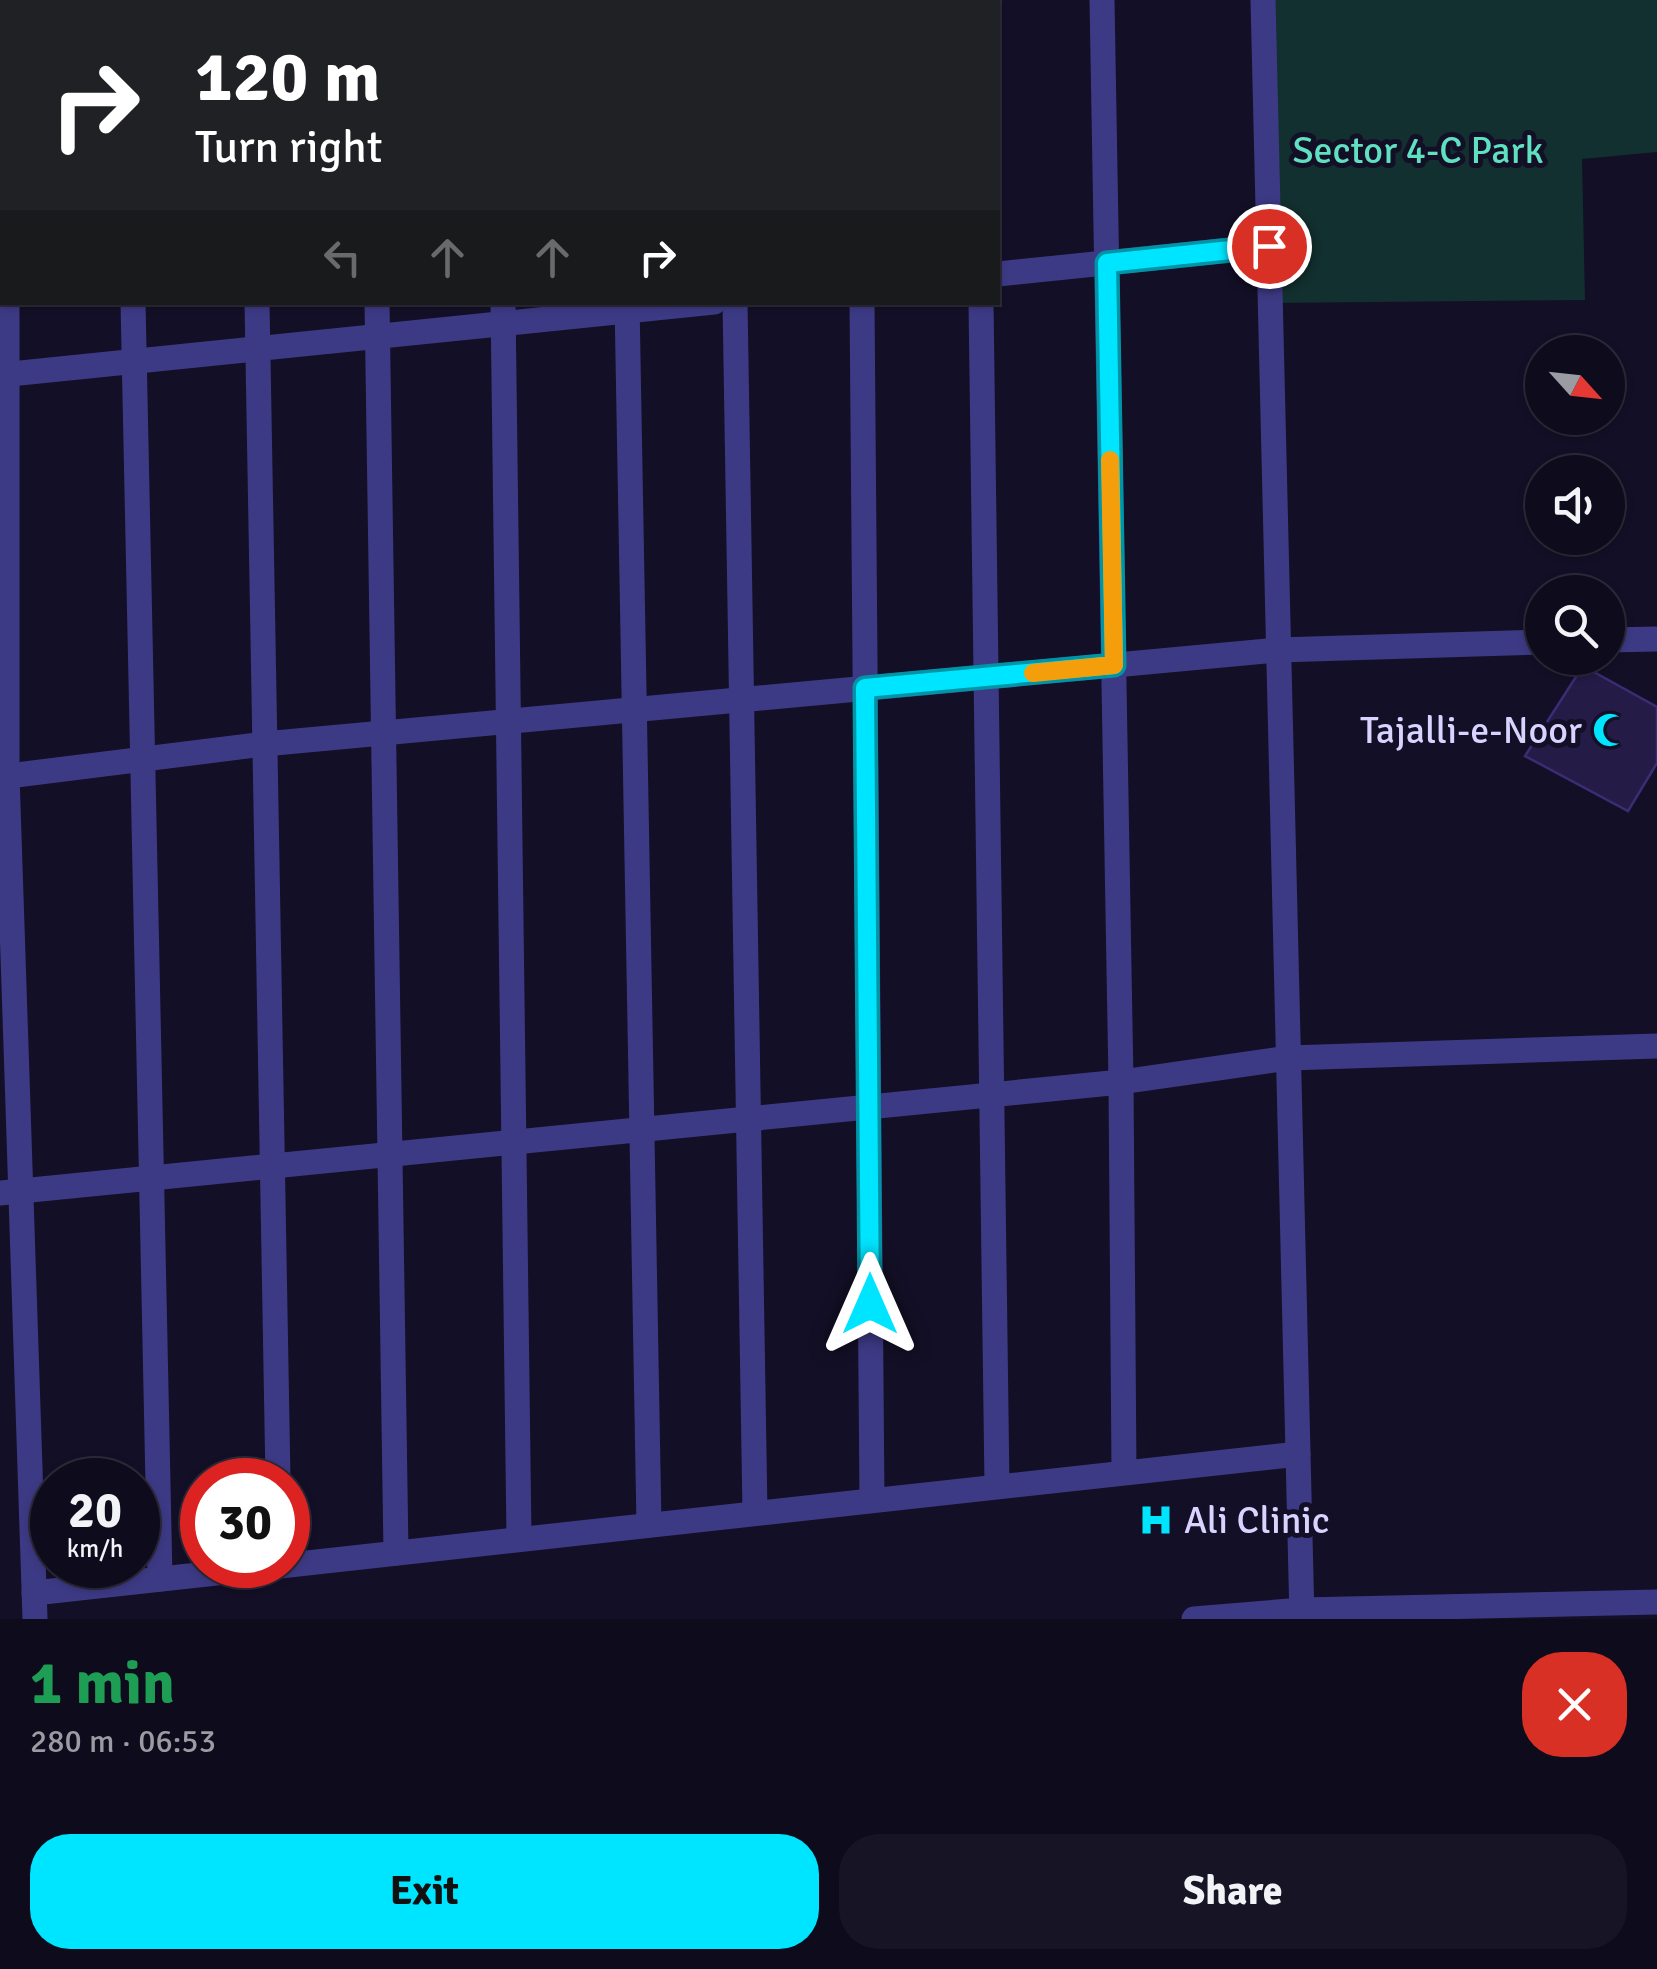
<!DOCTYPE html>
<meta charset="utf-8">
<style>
body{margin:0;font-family:Signika,sans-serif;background:#171425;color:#f1f3f6;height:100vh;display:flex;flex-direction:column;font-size:38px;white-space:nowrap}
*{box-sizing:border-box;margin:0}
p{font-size:32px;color:#9b9ba3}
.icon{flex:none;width:55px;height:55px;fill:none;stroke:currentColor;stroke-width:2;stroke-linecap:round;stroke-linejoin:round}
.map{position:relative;height:1619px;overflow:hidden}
.details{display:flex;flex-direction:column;background:#0e0b1c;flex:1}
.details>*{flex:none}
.guide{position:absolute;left:0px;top:0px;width:1000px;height:305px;box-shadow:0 2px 8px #0004,0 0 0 2px #2e2b3b;background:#202124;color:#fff;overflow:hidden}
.needle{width:65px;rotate:117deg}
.controls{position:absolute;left:1525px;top:335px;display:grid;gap:20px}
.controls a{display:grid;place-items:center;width:100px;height:100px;border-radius:50%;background:#0e0b1c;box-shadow:0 2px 8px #0004,0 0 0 2px #2e2b3b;font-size:50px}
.speed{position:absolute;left:30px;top:1458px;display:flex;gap:20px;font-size:50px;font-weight:700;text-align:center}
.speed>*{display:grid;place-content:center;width:130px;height:130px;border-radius:50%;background:#0e0b1c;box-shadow:0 2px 8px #0004,0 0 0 2px #2e2b3b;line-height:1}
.speed small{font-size:25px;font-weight:400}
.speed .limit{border:15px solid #d22;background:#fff;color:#111}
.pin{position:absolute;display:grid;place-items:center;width:85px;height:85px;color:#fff;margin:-42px;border:5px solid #fff;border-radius:50%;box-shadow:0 2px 10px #0007}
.me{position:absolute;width:110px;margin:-55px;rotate:0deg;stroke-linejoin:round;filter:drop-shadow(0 0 8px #0008)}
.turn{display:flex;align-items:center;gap:35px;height:210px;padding:0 30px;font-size:45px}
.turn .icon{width:130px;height:130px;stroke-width:2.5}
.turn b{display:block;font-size:70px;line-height:85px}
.lanes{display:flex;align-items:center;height:95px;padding:0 30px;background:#0003;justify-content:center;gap:50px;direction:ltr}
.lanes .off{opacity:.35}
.round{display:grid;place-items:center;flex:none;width:105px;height:105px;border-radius:40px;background:#171425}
.head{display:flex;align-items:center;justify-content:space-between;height:170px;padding:0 30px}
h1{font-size:60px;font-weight:700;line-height:75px;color:#1e9e55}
.button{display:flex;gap:20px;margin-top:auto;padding:20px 30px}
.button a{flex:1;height:115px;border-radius:40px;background:#00e5ff;color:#111;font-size:40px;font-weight:700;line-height:115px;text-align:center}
.button a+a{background:#171425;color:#f1f3f6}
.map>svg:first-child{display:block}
.green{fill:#12302f}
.building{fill:#241b47;stroke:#3b2d73;stroke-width:2.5}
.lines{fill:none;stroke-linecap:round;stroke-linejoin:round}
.minor{stroke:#3d3a85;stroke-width:25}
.route-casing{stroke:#0095a6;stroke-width:25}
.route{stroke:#00e5ff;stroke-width:18}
.slow{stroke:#f59e0b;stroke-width:18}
.labels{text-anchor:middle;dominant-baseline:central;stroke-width:10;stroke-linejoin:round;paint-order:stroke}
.park-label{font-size:38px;fill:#5fe0c0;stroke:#130f26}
.poi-label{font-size:38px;fill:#d9d4ff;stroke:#130f26;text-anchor:end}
</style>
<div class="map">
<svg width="1657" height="1619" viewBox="0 0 1657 1619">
<rect width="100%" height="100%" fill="#130f26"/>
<path class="green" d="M 1263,0 L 1657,0 L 1657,152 L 1582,159 L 1585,300 L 1270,303 Z"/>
<path class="building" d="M 1583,666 L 1657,707 L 1657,763 L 1628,811 L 1525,756 Z"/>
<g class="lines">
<g class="minor">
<path d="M 5,0 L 5,2"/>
<path d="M 127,0 L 127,2"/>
<path d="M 252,0 L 252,2"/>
<path d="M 372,0 L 372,2"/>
<path d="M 499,0 L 499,2"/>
<path d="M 621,0 L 621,2"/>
<path d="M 731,0 L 731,2"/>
<path d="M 860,0 L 860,2"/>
<path d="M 977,0 L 977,2"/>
<path d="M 1102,0 L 1121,1082 L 1124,1472"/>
<path d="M 1263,0 L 1302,1619"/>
<path d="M 998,274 L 1269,246"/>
<path d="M 7,302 L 7,775 L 35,1619"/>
<path d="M 133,302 L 160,1579"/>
<path d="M 257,302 L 278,1480"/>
<path d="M 377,302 L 396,1553"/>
<path d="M 503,302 L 519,1539"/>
<path d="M 627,302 L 649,1525"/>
<path d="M 735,302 L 755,1513"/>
<path d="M 862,302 L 872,1500"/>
<path d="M 981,302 L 997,1486"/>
<path d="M 0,375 L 714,302"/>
<path d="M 1608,640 L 1657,639"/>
<path d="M 0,777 L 264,744 L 1278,650 L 1542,642"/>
<path d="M 0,1193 L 1121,1082 L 1289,1058 L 1657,1046"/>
<path d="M 34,1593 L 1298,1454"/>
<path d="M 1194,1619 L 1302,1610 L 1657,1602"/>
</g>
</g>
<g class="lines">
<g class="route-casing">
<path id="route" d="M 870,1304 L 865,688 L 1114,665 L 1107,263 L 1269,246"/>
</g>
<use href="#route" class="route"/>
<path class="slow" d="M 1033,673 L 1114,665 L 1110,460"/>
</g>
<defs>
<g id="mosque-bare" transform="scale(2.7)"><path d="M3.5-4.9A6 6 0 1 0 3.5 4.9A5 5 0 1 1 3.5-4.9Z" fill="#00e5ff" stroke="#130f26" stroke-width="2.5" paint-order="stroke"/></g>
<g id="hospital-bare" transform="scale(2.7)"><path d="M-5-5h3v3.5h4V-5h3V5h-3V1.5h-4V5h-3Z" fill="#00e5ff" stroke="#130f26" stroke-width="2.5" paint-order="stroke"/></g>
</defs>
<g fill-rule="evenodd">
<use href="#mosque-bare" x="1610" y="730"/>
<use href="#hospital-bare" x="1156" y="1520"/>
</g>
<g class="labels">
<g class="park-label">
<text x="1418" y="150">Sector 4-C Park</text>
</g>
<g class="poi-label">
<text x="1582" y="730">Tajalli-e-Noor</text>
<text x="1184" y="1520" text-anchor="start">Ali Clinic</text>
</g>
</g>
</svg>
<div class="controls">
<a><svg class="needle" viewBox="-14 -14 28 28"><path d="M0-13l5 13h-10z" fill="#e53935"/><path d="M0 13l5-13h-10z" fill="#9b9ba3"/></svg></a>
<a><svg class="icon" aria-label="sound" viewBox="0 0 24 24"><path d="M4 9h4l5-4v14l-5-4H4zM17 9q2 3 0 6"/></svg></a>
<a><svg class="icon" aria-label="search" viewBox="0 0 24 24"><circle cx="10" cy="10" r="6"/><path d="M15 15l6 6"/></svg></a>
</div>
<div class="speed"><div>20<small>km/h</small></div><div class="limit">30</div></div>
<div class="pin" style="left:1269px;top:246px;background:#d93025"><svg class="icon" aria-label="arrive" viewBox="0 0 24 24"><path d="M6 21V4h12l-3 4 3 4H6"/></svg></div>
<svg class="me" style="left:870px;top:1304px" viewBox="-20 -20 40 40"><path d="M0-17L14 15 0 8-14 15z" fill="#00e5ff" stroke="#fff" stroke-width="4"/></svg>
<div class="guide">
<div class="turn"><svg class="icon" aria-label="right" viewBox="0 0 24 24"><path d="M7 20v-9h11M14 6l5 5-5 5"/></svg><div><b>120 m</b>Turn right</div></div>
<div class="lanes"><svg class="icon off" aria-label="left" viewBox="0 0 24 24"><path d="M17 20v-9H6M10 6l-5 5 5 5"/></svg><svg class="icon off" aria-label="ahead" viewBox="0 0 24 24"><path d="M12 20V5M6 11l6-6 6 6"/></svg><svg class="icon off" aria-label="ahead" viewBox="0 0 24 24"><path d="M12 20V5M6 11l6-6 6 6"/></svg><svg class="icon" aria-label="right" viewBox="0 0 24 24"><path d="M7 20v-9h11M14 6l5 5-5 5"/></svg></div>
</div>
</div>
<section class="details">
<div class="head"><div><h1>1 min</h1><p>280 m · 06:53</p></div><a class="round" style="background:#d93025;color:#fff"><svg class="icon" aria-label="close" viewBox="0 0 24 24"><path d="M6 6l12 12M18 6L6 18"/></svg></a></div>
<div class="button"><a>Exit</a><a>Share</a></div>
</section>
